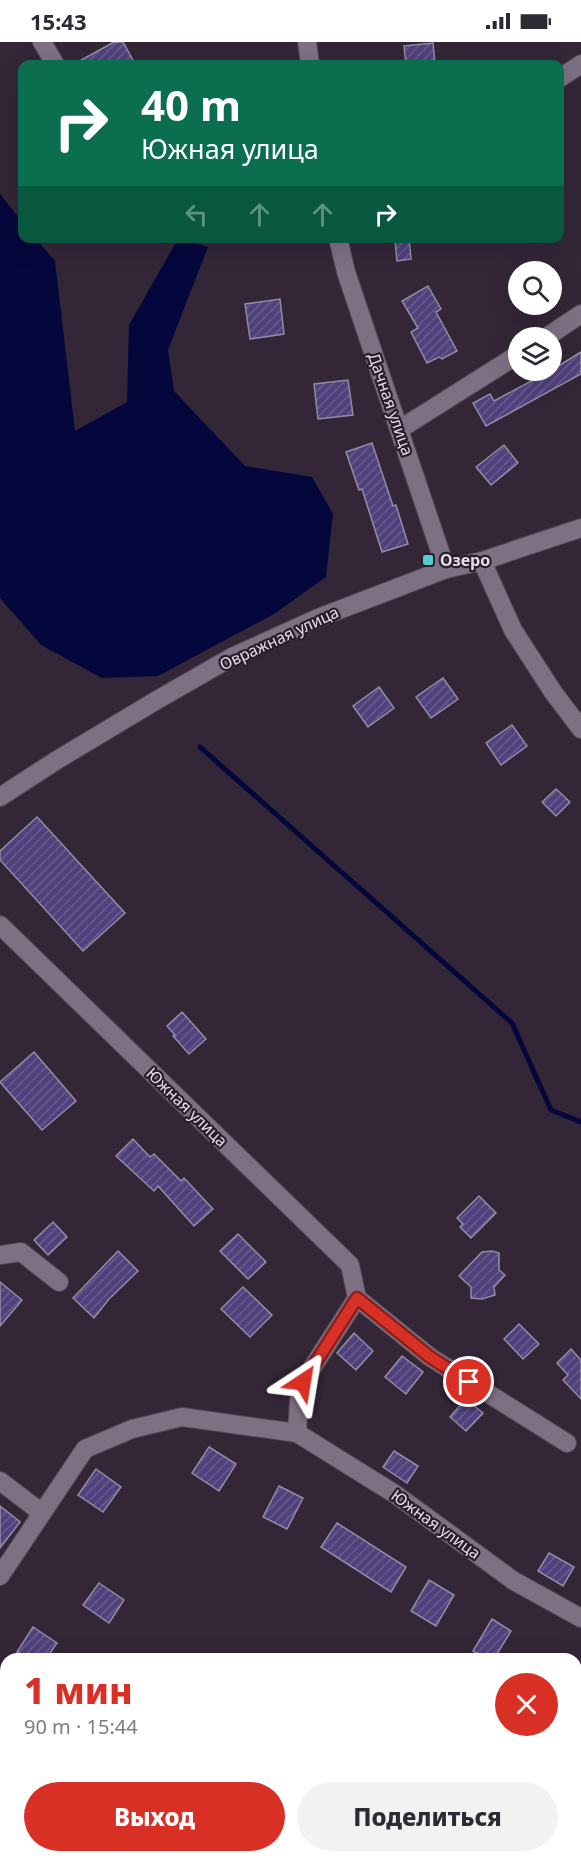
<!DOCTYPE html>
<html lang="ru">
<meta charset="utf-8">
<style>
body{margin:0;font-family:"Noto Sans",sans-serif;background:#f2f2f3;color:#2b2b33;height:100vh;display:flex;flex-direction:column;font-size:22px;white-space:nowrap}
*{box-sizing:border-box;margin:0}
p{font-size:20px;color:#7c7c81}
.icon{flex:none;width:33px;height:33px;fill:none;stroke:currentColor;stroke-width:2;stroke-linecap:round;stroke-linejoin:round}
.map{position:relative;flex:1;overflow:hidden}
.sheet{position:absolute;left:0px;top:1611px;width:582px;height:210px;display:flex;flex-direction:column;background:#fff;border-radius:18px 18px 0 0;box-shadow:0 6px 24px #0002}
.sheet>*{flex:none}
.hud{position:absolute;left:18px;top:18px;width:546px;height:183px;border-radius:12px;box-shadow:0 6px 24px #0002;background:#0b6e4f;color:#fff;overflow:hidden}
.controls{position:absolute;left:508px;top:219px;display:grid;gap:12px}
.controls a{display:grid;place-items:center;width:54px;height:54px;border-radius:50%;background:#fff;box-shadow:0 6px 24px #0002;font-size:30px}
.pin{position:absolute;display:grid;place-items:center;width:51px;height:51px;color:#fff;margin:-26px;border:3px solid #fff;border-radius:50%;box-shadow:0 2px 6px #0007}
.me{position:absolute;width:66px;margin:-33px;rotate:33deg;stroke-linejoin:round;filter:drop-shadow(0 0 4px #0008)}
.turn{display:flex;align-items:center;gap:21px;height:126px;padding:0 24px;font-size:27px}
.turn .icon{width:78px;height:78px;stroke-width:2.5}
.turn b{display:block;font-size:42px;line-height:51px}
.lanes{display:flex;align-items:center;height:57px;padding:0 24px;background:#0003;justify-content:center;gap:30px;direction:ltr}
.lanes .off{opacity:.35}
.round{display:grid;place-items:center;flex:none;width:63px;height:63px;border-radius:32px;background:#f2f2f3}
.head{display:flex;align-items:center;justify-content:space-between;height:102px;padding:0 24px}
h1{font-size:36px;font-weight:800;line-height:45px;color:#d93025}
.button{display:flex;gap:12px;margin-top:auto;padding:12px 24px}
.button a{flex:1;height:69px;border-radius:36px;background:#d93025;color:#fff;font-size:24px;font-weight:800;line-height:69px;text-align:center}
.button a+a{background:#f2f2f3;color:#2b2b33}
.status{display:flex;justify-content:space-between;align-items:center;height:42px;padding:0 30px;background:#fff;direction:ltr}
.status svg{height:16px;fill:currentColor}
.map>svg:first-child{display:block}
.water{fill:#04073b}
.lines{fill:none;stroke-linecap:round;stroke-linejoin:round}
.stream{stroke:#04073b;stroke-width:5}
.building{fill:url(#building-hatch);stroke:#928da4;stroke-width:1.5}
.minor-casing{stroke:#4f4553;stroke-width:20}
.minor{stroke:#7e7083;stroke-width:18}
.route-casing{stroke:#8d1f18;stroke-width:15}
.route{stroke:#d93025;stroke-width:10}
.poi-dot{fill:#52cdcd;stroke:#291d2d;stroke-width:2}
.labels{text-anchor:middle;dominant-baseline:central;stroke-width:4.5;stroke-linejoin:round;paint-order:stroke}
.street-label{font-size:16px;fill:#e5dde8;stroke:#291d2d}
.poi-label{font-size:16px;font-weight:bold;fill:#e5dde8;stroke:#291d2d;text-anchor:start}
</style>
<div class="status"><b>15:43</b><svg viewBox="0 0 49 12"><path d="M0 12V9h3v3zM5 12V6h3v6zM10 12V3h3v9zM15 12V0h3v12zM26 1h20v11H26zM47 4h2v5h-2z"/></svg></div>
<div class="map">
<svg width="581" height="1821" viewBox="0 0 581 1821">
<defs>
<pattern id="building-hatch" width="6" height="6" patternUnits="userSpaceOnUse" patternTransform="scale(1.5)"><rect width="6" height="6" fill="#50417c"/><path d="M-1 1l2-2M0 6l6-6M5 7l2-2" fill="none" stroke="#695c8f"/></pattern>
</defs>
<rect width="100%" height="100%" fill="#332637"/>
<path class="water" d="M 0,152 L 22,180 L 22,196 L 36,197 L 55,219 L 75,389 L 127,360 L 129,283 L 178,197 L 182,197 L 208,205 L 168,308 L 174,349 L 245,424 L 312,435 L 333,472 L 326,535 L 274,572 L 158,634 L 102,636 L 41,603 L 0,556 Z"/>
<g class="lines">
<path class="stream" d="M 200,705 L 512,981 L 551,1068 L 581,1080"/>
</g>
<g class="building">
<path d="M 114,0 L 123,0 L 135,22 L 74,22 Z"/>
<path d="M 433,1 L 435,22 L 406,22 L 404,4 Z"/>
<path d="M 409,196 L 411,217 L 397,219 L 395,198 Z"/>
<path d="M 428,244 L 441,267 L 436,270 L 457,309 L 442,317 L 439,315 L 427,321 L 411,290 L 418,286 L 402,259 Z"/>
<path d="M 280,257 L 284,292 L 250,297 L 245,262 Z"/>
<path d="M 581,310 L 581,332 L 486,384 L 473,361 L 490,352 L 494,359 L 552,328 Z"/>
<path d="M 348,338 L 353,373 L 318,377 L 314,342 Z"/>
<path d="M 372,401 L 393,464 L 396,463 L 408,502 L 382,510 L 362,447 L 359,448 L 346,410 Z"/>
<path d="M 504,403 L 518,421 L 491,443 L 476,425 Z"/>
<path d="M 443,636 L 458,657 L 431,676 L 416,655 Z"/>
<path d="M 379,645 L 394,666 L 368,685 L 353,664 Z"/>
<path d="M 512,683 L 527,704 L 501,723 L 486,701 Z"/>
<path d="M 556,747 L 570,760 L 556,774 L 542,760 Z"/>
<path d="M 37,775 L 125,871 L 83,909 L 0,818 L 0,809 Z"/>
<path d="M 182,970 L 206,997 L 189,1012 L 173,994 L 175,993 L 167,984 Z"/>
<path d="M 34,1010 L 76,1059 L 42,1088 L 0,1040 Z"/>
<path d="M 133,1097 L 150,1115 L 154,1112 L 181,1139 L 184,1136 L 213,1167 L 194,1184 L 158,1144 L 154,1149 L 116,1114 Z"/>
<path d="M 479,1154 L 496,1171 L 471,1196 L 460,1185 L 463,1182 L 457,1176 Z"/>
<path d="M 53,1180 L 67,1195 L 48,1213 L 34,1198 Z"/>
<path d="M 238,1192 L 266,1220 L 248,1237 L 220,1209 Z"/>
<path d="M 118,1209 L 138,1229 L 109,1257 L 94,1276 L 73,1256 Z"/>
<path d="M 492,1209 L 499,1211 L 499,1228 L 505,1233 L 494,1245 L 495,1253 L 482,1257 L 471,1256 L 471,1245 L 459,1234 L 482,1210 Z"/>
<path d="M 0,1240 L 22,1258 L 0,1284 Z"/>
<path d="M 243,1245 L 272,1273 L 250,1295 L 221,1267 Z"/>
<path d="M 519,1282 L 539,1302 L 523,1317 L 504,1297 Z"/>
<path d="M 354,1291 L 373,1309 L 356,1328 L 337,1311 Z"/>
<path d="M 571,1307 L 581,1318 L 581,1357 L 563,1338 L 568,1333 L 557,1321 Z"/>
<path d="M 402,1314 L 423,1330 L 406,1352 L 385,1335 Z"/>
<path d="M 466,1357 L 483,1371 L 466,1389 L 450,1375 Z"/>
<path d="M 209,1405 L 236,1422 L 219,1449 L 192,1431 Z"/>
<path d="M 394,1409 L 418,1424 L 407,1441 L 383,1425 Z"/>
<path d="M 96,1427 L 121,1445 L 103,1470 L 78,1453 Z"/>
<path d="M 279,1444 L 303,1456 L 287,1487 L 263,1475 Z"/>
<path d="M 0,1464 L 20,1480 L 0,1506 Z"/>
<path d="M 337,1481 L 406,1525 L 391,1550 L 321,1505 Z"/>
<path d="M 549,1511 L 574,1525 L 563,1544 L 538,1529 Z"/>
<path d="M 429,1538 L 454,1553 L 436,1584 L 411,1569 Z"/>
<path d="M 99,1541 L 124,1558 L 109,1581 L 83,1563 Z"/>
<path d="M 492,1577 L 511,1589 L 494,1617 L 486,1617 L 473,1609 Z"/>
<path d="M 33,1585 L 57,1601 L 46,1617 L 29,1617 L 17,1610 Z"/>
</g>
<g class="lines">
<g class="minor-casing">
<g id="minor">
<path d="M 42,0 L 55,22"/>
<path d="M 307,0 L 310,22"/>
<path d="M 560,36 L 581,22"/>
<path d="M 338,196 L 346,230 L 446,527"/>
<path d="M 545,296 L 581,272"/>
<path d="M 400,387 L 519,312"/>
<path d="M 482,519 L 513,588 L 553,650 L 581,687"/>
<path d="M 0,755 L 57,718 L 157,658 L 232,615 L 318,576 L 446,527 L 482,519 L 581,486"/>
<path d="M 0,883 L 350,1223 L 357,1256 L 430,1315 L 567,1401"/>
<path d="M 0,1213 L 21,1210 L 59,1240"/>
<path d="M 357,1256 L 303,1340 L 299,1358 L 297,1391 L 395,1452 L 514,1539 L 581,1576"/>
<path d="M 0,1439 L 42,1471"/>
<path d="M 0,1534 L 85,1407 L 132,1387 L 182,1375 L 297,1391"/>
<path d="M 18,1821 L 22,1815"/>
<path d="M 191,1821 L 194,1815"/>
<path d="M 419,1821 L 422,1815"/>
</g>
</g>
<use href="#minor" class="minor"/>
</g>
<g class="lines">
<g class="route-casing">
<path id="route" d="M 303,1340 L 357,1256 L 430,1315 L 469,1340"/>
</g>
<use href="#route" class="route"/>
</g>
<rect class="poi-dot" x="422" y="512" width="12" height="12" rx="3"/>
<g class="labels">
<g class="street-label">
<text transform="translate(391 362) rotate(71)">Дачная улица</text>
<text transform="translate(279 596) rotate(-25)">Овражная улица</text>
<text transform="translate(187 1065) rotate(44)">Южная улица</text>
<text transform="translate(436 1482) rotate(36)">Южная улица</text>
</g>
<g class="poi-label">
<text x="440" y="518">Озеро</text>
</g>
</g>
</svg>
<div class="controls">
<a><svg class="icon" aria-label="search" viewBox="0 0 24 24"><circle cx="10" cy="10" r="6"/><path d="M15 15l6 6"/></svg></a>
<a><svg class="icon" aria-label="layers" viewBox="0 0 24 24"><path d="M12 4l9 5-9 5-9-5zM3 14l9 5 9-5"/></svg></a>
</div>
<div class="pin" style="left:469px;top:1340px;background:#d93025"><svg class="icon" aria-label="arrive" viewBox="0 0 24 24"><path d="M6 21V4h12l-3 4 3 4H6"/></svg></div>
<svg class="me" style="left:303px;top:1340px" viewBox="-20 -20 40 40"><path d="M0-17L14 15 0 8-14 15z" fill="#d93025" stroke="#fff" stroke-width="4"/></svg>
<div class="hud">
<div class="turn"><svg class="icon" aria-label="right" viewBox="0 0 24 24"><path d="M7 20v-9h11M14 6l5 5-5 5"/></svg><div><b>40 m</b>Южная улица</div></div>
<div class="lanes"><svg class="icon off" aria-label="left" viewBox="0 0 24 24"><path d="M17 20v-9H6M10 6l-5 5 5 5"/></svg><svg class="icon off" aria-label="ahead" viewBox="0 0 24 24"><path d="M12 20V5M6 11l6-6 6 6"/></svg><svg class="icon off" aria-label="ahead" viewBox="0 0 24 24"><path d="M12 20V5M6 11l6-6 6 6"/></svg><svg class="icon" aria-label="right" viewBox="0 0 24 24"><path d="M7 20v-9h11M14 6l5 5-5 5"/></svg></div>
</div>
<section class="sheet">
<div class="head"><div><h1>1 мин</h1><p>90 m · 15:44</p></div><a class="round" style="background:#d93025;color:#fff"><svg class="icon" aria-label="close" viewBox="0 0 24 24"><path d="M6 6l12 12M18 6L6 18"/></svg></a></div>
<div class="button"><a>Выход</a><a>Поделиться</a></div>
</section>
</div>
